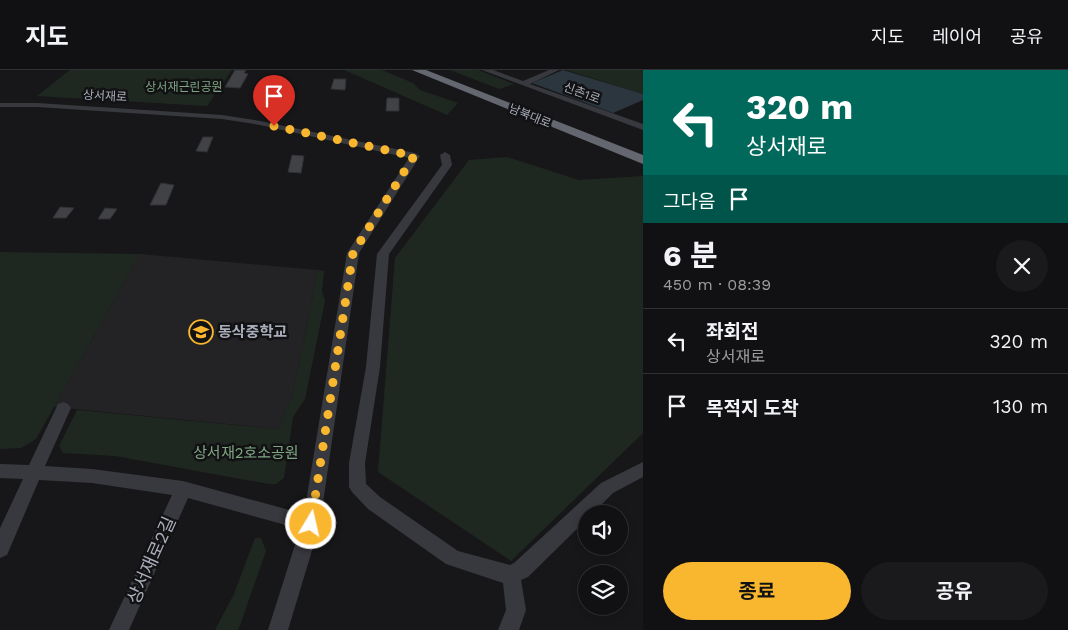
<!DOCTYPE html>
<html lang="ko">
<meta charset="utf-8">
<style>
body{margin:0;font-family:"Work Sans","Noto Sans KR",sans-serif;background:#1a1a1c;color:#f1f3f6;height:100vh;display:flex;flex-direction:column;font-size:19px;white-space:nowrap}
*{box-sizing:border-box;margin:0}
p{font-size:16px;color:#9c9da0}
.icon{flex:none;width:28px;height:28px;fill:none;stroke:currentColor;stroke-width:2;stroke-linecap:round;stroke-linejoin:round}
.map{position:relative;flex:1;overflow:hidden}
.side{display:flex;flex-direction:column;background:#111113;width:425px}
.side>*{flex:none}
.banner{background:#00695c;color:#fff;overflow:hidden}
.fabs{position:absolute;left:578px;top:435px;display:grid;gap:10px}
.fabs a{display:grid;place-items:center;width:50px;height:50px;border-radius:50%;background:#111113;box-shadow:0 2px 8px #0003,0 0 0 1px #303133;font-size:25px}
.pin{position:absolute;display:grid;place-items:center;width:42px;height:42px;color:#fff;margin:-51px -21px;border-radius:50% 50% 50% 0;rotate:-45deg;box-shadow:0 0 5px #0007}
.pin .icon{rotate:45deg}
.me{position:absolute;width:55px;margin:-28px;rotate:9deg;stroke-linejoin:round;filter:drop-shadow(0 0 4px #0008)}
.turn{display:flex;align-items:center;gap:18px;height:105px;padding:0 20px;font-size:22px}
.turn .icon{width:65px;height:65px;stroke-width:2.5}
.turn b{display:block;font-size:35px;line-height:42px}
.then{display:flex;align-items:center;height:48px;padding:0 20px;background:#0003;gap:10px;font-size:19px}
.round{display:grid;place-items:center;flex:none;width:52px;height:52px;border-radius:26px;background:#1a1a1c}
.overview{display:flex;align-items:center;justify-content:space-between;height:85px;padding:0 20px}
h1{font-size:30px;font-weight:700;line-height:38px}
.action{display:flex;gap:10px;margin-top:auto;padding:10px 20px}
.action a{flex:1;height:58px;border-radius:30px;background:#f9b62f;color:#111;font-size:20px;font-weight:700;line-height:58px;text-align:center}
.action a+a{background:#1a1a1c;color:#f1f3f6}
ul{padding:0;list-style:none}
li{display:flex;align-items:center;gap:15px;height:65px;padding:0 20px;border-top:1px solid #303133}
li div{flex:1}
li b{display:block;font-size:19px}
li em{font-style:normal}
header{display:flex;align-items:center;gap:30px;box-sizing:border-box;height:70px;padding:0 25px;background:#111113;border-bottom:1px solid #303133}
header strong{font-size:24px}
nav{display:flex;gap:28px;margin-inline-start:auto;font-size:18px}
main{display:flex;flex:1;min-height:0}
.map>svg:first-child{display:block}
.built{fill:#232326}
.green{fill:#1f2820}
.water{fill:#2c363e}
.building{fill:#414246;stroke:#313135}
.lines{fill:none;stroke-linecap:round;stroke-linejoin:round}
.minor{fill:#38393e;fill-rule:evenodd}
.highway{fill:#646770;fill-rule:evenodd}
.route{stroke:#f9b62f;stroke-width:9;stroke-dasharray:0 16.2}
.labels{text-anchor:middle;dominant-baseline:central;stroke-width:5;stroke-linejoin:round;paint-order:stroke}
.far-park-label{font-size:12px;fill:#7fa582;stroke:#121214}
.far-street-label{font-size:12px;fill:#a9aeba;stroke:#121214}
.poi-label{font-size:15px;font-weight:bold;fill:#a9aeba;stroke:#121214;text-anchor:start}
.park-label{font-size:15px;fill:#7fa582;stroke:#121214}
.near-street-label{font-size:18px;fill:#a9aeba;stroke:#121214}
</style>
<header>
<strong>지도</strong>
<nav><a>지도</a><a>레이어</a><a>공유</a></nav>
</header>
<main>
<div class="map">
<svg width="643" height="560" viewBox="0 0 643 560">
<rect width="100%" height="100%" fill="#171719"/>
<path class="built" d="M 140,184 L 318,200 L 293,324 L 278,359 L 54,337 Z"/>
<g class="green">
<path d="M 70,0 L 232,0 L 207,36 L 37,26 Z"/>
<path d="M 344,0 L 382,0 L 413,13 L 420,20 L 458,33 L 447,45 Z"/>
<path d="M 450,0 L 478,0 L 514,14 L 499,19 Z"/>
<path d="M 566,0 L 643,0 L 643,24 Z"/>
<path d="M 507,87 L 579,110 L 643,106 L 643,363 L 511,491 L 378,402 L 395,188 L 469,90 Z"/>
<path d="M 0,182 L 140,184 L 36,369 L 21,378 L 0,379 Z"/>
<path d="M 318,200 L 324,201 L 322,221 L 325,231 L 305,329 L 293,347 L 284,408 L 276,414 L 269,414 L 115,386 L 63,383 L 59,376 L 77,340 L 278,359 L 293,324 Z"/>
<path d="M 255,468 L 261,468 L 266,481 L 239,558 L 238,560 L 215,560 L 234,524 Z"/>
</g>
<path class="water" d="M 563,0 L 643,24 L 643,30 L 613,43 L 532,13 Z"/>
<g class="building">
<path d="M 235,0 L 246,0 L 244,3 L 248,4 L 240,18 L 225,17 Z"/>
<path d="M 334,9 L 346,9 L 345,20 L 331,19 Z"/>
<path d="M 263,19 L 278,20 L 272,31 L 257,31 Z"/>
<path d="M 387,28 L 399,28 L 399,41 L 386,41 Z"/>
<path d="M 203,67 L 213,67 L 207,82 L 196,81 Z"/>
<path d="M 292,85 L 304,86 L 301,103 L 288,102 Z"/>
<path d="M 161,113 L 174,115 L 166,135 L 150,135 Z"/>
<path d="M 60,137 L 74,138 L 66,148 L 53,148 Z"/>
<path d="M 105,138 L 117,139 L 110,149 L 98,149 Z"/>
</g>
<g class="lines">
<g class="minor">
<path d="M 482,0 L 493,0 L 523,11 L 549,0 L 559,0 L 530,14 L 643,54 L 643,60 Z"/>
<path d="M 0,33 L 37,33 L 222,45 L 260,51 L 415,83 L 420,86 L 359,183 L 320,454 L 288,560 L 268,560 L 300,459 L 188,428 L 129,560 L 109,560 L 172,425 L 92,413 L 39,410 L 7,485 L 0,488 L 0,458 L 23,409 L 0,408 L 0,394 L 29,395 L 58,334 L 63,332 L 68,334 L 71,338 L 45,396 L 92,399 L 183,411 L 304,444 L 347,183 L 409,88 L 260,55 L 222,49 L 37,37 L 0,37 Z"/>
<path d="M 445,82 L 450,85 L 452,95 L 389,184 L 380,297 L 365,393 L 366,414 L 380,427 L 458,481 L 510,495 L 514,493 L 601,413 L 643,392 L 643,407 L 613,423 L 592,444 L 586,444 L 586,450 L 528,507 L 521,510 L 526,540 L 519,560 L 498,560 L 506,540 L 503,513 L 446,494 L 368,439 L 352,422 L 349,417 L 349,393 L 366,297 L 377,184 L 442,95 L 440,85 Z"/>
</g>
<path class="highway" d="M 412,0 L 426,0 L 643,85 L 643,94 Z"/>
</g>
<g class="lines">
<path class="route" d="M 274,56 L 414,86 L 353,183 L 311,454"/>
</g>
<defs>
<g id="school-ring" transform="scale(1.25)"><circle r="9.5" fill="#121214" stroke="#f9b62f" stroke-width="1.5"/><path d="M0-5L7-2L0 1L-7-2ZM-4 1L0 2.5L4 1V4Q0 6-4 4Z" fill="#f9b62f"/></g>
</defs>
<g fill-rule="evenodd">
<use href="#school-ring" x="201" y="262"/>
</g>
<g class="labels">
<g class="far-park-label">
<text x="184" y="17">상서재근린공원</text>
</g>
<g class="far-street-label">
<text transform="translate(582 23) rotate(20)">신촌1로</text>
<text transform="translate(105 26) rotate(3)">상서재로</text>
<text transform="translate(530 46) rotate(22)">남북대로</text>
</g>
<g class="poi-label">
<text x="218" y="262">동삭중학교</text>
</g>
<g class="park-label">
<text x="246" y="383">상서재2호소공원</text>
</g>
<g class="near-street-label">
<text transform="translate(151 490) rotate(-66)">상서재로2길</text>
</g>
</g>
</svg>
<div class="fabs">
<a><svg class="icon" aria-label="sound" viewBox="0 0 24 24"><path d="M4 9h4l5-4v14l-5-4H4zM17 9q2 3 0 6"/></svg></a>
<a><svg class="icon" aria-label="layers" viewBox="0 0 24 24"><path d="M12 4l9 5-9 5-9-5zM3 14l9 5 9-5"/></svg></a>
</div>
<div class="pin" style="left:274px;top:56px;background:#d93025"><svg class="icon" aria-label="arrive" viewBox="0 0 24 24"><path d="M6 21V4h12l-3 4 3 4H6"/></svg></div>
<svg class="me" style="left:311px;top:454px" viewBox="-20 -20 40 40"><circle r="17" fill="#f9b62f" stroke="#fff" stroke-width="3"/><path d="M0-11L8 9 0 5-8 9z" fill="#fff"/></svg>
</div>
<section class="side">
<div class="banner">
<div class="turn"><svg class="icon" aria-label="left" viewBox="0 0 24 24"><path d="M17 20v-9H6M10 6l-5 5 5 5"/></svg><div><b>320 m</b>상서재로</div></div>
<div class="then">그다음<svg class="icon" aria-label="arrive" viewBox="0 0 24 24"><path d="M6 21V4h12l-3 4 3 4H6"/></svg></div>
</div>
<div class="overview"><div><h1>6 분</h1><p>450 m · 08:39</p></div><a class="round"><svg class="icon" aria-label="close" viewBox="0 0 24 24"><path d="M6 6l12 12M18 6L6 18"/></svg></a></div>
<ul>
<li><svg class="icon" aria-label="left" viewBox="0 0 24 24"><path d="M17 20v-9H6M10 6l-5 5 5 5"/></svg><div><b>좌회전</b><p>상서재로</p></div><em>320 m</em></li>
<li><svg class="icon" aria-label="arrive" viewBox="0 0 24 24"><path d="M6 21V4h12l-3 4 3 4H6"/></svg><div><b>목적지 도착</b></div><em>130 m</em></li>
</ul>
<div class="action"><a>종료</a><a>공유</a></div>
</section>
</main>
